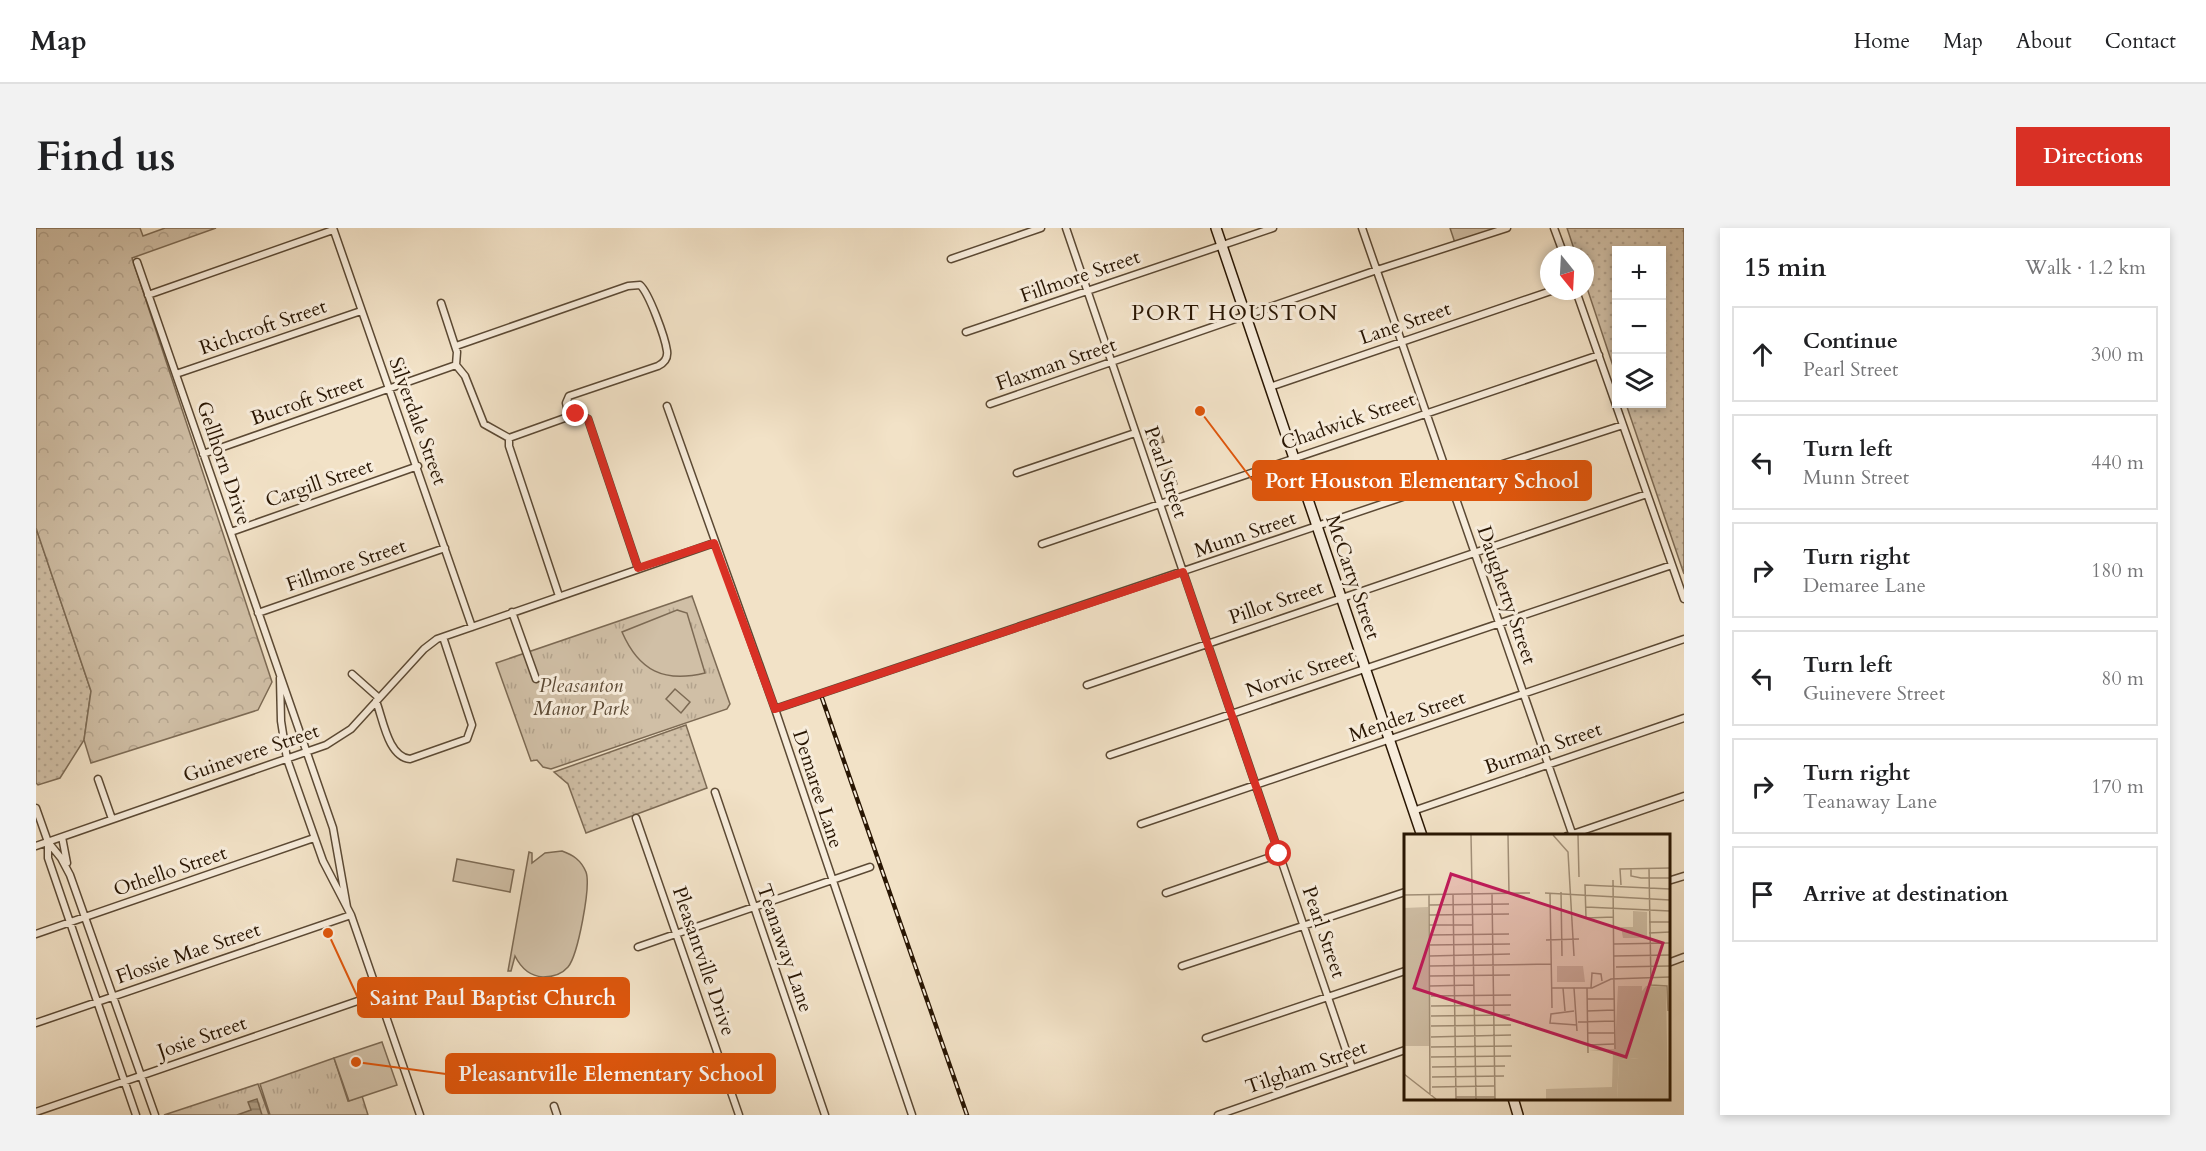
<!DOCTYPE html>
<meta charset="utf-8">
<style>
body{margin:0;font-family:Cardo,serif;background:#f2f2f2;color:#202124}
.controls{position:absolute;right:18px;top:18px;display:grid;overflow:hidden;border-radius:0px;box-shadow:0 3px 9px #0003}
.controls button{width:54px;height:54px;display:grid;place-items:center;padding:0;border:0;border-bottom:2px solid #e0e0e0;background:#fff;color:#202124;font:30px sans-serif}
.compass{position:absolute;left:1504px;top:18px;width:54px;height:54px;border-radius:50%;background:#fff;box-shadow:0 3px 9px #0003;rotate:162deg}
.stop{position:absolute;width:18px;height:18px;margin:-14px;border:4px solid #d93025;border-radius:50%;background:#fff}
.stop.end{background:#d93025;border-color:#fff;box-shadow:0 2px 6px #0008}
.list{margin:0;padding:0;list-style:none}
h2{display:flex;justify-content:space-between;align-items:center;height:78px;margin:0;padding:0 24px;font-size:26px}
h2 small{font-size:20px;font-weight:400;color:#757577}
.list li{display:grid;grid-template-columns:39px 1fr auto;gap:18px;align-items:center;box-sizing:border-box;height:96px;margin:0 12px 12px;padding:0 12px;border:2px solid #e0e0e0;border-radius:0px}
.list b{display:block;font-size:22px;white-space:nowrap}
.list p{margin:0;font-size:20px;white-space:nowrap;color:#757577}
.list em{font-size:20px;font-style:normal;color:#757577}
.icon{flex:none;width:33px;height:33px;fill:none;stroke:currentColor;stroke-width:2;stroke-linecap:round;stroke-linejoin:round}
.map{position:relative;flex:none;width:1648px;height:887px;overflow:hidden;border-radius:0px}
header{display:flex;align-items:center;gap:36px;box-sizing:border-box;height:84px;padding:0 30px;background:#fff;border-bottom:2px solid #e0e0e0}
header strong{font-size:28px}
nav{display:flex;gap:33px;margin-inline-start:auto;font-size:21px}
.intro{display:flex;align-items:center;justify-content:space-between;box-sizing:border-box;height:144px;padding:0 36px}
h1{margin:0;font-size:42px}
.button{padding:15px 27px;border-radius:0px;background:#d93025;color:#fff;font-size:21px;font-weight:700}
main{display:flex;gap:36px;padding:0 36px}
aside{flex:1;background:#fff;border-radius:0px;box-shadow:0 3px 9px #0003}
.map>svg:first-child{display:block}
.grass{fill:url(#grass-dots);stroke:#7c6a54;stroke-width:1.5}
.forest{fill:url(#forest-crowns);stroke:#7c6a54;stroke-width:1.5}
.park{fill:url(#park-tufts);stroke:#7c6a54;stroke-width:1.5}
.pitch{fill:#d0bfa6;stroke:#7c6a54;stroke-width:1.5}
.water{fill:url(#water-rules);stroke:#796750;stroke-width:1.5}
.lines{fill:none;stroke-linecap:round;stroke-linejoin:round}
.street-casing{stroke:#5b4934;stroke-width:9}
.secondary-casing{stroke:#291603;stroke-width:12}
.street{stroke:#f7ecdb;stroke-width:6}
.secondary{stroke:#f7ecdb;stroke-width:9}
.rail-casing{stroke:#291603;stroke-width:4.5}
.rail{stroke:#f7ecdb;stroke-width:2;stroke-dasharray:7;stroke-linecap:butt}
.route{stroke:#d93025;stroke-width:8}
.labels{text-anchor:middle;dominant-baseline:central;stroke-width:6;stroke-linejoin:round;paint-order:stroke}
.street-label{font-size:20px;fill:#291603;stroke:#f7ecdb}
.park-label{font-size:20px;font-style:italic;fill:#5b4934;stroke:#f7ecdb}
.quarter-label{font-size:22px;letter-spacing:1.5px;fill:#291603;stroke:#f7ecdb}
.inset-road{fill:none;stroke:#a29079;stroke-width:1.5}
.view{fill:#c2185b;fill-opacity:0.15;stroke:#c2185b;stroke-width:3}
.inset-edge{fill:none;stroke:#291603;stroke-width:3}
.leader{fill:none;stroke:#de560c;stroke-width:2}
.callout-dot{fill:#de560c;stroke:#f7ecdb;stroke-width:2}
.callout{fill:#de560c;stroke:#de560c;stroke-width:2}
.callout-label{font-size:21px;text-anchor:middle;font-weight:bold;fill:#fff}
</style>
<header>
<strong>Map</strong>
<nav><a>Home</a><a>Map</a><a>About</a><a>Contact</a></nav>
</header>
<div class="intro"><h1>Find us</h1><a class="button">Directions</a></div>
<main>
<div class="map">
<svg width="1648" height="887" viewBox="0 0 1648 887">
<defs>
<pattern id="grass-dots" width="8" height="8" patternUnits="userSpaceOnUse" patternTransform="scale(1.5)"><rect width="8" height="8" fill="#d0bfa6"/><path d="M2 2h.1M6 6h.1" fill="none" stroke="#b3a38d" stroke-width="1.8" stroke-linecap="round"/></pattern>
<pattern id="forest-crowns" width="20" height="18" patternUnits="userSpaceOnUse" patternTransform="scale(1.5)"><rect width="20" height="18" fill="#d0bfa6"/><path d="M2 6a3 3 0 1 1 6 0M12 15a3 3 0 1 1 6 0" fill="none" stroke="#b3a38d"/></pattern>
<pattern id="park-tufts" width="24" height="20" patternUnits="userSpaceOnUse" patternTransform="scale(1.5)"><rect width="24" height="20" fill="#d0bfa6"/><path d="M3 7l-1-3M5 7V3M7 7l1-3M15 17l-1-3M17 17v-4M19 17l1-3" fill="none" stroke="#b3a38d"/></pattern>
<pattern id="water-rules" width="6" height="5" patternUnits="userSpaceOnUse" patternTransform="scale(1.5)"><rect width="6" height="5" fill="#ae9d84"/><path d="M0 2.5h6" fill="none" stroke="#8e7f6a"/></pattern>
</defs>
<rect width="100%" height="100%" fill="#f2e2c7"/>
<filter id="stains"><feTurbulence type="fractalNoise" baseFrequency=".00333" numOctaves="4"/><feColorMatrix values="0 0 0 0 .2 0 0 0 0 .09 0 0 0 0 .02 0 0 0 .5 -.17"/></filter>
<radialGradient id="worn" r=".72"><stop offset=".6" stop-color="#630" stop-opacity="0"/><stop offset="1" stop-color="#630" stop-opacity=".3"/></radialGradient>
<path class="grass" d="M1531,0H1648V346L1590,176H1626V22H1580V147L1549,54V27H1540Z
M0,300L55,463L48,512L24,550L2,557L0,555Z
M650,497L671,560L550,605L532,556L518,544Z"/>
<path class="forest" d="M0,0H104L107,8L129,0H180L96,30L236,454L222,482L55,535L48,512L55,463L0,300Z"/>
<path class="park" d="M1414,0H1463L1419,15Z
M1125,205L1128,214L1115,218L1111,209Z
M1136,240L1141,256L1132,259L1127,243Z
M656,368L694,476L691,481L515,541L507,539L501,532L495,533L460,435Z
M298,830L312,873L326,868L332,887H234L224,856Z
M222,856L233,887H128Z"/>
<path class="pitch" d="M641,382L651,385L669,445C628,455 603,443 586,404Z
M639,461L654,474L645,485L630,471Z
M526,623C537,627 545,632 550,644C555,658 542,727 532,739C526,746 516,749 507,749C493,748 485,740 479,728L475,743H472L493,624L496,625V635L509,625Z
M421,631L478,642L474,664L417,653Z
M346,814L361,857L313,873L298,830Z"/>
<path class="water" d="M221,871L226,887H201L215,882L212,874Z"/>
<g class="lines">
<g class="street-casing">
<path id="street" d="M297,0L436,399
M1030,0L1316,840
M1326,0L1537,608
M1518,0L1528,27
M915,31L1005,0
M101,34L297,600L311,679
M1540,63L1648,371
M112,67L297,2
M405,75L421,124L420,137
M930,104L1237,0
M420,118L592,58L604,57C613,65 629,109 631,123C632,130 628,135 622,138L533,168L530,175L533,188
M420,137L429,148L448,196L473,210
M140,146L325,83
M1234,159L1515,63
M954,176L1341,42L1471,0
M631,178L739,481L876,887
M473,210L540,186L552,191L602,340
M473,210V218L523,368
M167,226L420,137
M981,245L1099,205
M195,304L382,238
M1006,316L1563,127
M476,384L500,451
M222,385L409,320
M316,446L343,470
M244,450L245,493L251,531L287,633L315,687L384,887
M1051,457L1611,266
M340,473C347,491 352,529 374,531L431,511L436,497L407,409
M739,481L1414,253L1587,197
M1074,527L1636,337
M62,551L76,591
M679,564L789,887
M0,580L12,614L25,630L34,647L119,887
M1377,583L1648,490
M600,590L703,887
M1105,596L1648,411
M1531,608L1648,568
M26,609L31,635
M12,614V630L100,887
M0,618L290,517L315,501L388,421L401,411L678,315
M1632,653L1648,648
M1130,665L1243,626
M0,706L278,610
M602,719L834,639
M1632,735L1648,729
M1146,738L1369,664
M0,795L315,687
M1170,810L1369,743
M518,878L521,887
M0,884L342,766
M1182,887L1369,822"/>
</g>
<g class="secondary-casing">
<path id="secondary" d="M1180,0L1386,608
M1477,870L1482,887"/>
</g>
<use href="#street" class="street"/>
<use href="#secondary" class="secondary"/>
<g class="rail-casing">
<path id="rail" d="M786,470L931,887"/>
</g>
<use href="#rail" class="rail"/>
</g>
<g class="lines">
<path class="route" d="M540,186L552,191L602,340L678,315L739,481L1147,344L1243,626"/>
</g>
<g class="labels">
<g class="street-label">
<text transform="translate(1044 48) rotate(-19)">Fillmore Street</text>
<text transform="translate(1369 95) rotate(-19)">Lane Street</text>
<text transform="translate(227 99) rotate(-19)">Richcroft Street</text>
<text transform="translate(1020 136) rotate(-19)">Flaxman Street</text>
<text transform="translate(271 172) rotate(-19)">Bucroft Street</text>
<text transform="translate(382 193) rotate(70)">Silverdale Street</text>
<text transform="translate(1312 193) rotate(-19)">Chadwick Street</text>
<text transform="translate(188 235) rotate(71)">Gellhorn Drive</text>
<text transform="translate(1130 244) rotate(71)">Pearl Street</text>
<text transform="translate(283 255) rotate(-19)">Cargill Street</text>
<text transform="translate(1209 306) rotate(-19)">Munn Street</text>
<text transform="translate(310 337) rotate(-19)">Fillmore Street</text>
<text transform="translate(1317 349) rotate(71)">McCarty Street</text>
<text transform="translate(1471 367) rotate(71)">Daugherty Street</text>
<text transform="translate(1240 374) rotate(-19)">Pillot Street</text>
<text transform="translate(1264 445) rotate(-19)">Norvic Street</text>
<text transform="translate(1371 488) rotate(-19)">Mendez Street</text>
<text transform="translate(1507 520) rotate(-19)">Burman Street</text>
<text transform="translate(215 525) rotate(-19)">Guinevere Street</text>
<text transform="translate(782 561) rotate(72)">Demaree Lane</text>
<text transform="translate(134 643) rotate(-19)">Othello Street</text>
<text transform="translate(1288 704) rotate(71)">Pearl Street</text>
<text transform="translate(749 720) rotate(71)">Teanaway Lane</text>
<text transform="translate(152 725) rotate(-19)">Flossie Mae Street</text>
<text transform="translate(668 733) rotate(71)">Pleasantville Drive</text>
<text transform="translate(166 809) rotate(-19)">Josie Street</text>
<text transform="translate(1270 839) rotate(-19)">Tilgham Street</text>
</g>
<g class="park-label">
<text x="545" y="457">Pleasanton<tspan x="545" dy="23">Manor Park</tspan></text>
</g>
<g class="quarter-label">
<text x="1199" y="85">PORT HOUSTON</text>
</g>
</g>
<g transform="translate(1368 606)">
<rect width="266" height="266" fill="#f2e2c7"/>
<path d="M24,73L26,212H0V74ZM242,152L262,153L264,265H213L215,226L235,224V161Z" fill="#d0bfa6"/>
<path d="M214,152H238V155L235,224L215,226L213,265H142V255L208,253L209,218L185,216L211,215Z" fill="#d0bfa6"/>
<path d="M229,77L243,78V104H219L217,93H229ZM179,132L181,148H153V132Z" fill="#d0bfa6"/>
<path class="inset-road" d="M67,1L72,265M104,1L105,60M149,1L164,18L170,122M174,1L175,43M227,34V42L237,44H266M245,34L247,151L263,152L264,177M209,46L210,156M217,51L216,35L266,34M157,58L158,122M141,59L266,66M146,59L148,174M25,60L26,261M49,60L52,265M88,60L91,265M0,61L126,59M25,71L105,70M182,73L266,77M25,81L105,80M210,83L182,84L181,51L266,55M245,88H266M25,91H69M245,99L266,98M25,101L105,100M142,106L175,105M210,110L266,109M25,111L106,110M26,122L106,120M210,122L266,121M26,132L147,130M212,133L266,132M26,142L106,141M26,152L70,151M210,153L211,215M148,154H188L207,145L266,143M159,154L161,177M170,154L173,197M183,154L184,219M187,154L188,139L197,140L198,147M27,162L107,161M183,165H210M27,172L107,171M170,177L147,180L146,189L173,191M183,177L210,176M27,182L106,181M174,188L210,187M27,192L107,191M184,199H210M27,203L107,201M184,211L210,210M27,213L108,212M27,223L107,222M28,233L101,232M0,240L32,265M28,243L100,242M28,253L90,252M52,263H91"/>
<path class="view" d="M47,40L259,109L222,223L10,154Z"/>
<rect width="266" height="266" class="inset-edge"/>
</g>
<path class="leader" d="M1164 183L1217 253M292 705L322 770M320 834L410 846"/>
<g class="callout-dot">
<circle cx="1164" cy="183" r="6"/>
<circle cx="292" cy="705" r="6"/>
<circle cx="320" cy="834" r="6"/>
</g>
<g class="callout">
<rect x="1217" y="233" width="338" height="39" rx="6"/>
<rect x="322" y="750" width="271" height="39" rx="6"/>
<rect x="410" y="826" width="329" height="39" rx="6"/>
</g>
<g class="callout-label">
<text x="1386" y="260">Port Houston Elementary School</text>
<text x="457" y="777">Saint Paul Baptist Church</text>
<text x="575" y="853">Pleasantville Elementary School</text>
</g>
<rect width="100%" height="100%" filter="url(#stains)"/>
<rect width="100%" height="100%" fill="url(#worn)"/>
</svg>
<div class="controls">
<button>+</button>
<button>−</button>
<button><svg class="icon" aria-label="layers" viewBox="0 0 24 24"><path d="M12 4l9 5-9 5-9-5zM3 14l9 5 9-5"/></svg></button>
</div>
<svg class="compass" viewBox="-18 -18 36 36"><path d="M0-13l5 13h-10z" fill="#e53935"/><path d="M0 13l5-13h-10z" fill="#757577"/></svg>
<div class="stop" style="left:1243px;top:626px"></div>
<div class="stop end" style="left:540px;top:186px"></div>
</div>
<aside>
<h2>15 min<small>Walk · 1.2 km</small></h2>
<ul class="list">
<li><svg class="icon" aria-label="ahead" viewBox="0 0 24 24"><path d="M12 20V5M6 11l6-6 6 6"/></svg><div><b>Continue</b><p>Pearl Street</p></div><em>300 m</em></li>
<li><svg class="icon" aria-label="left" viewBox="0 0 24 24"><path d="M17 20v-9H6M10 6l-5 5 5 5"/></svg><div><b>Turn left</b><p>Munn Street</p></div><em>440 m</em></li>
<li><svg class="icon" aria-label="right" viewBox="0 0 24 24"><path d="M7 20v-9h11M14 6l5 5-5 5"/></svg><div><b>Turn right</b><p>Demaree Lane</p></div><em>180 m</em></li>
<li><svg class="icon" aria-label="left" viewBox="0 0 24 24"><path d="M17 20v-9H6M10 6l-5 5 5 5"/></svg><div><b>Turn left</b><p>Guinevere Street</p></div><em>80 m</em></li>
<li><svg class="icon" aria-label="right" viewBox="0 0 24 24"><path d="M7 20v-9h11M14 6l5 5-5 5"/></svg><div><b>Turn right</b><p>Teanaway Lane</p></div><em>170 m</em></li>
<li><svg class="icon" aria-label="arrive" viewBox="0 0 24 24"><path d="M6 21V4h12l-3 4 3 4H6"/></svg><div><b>Arrive at destination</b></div></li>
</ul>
</aside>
</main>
